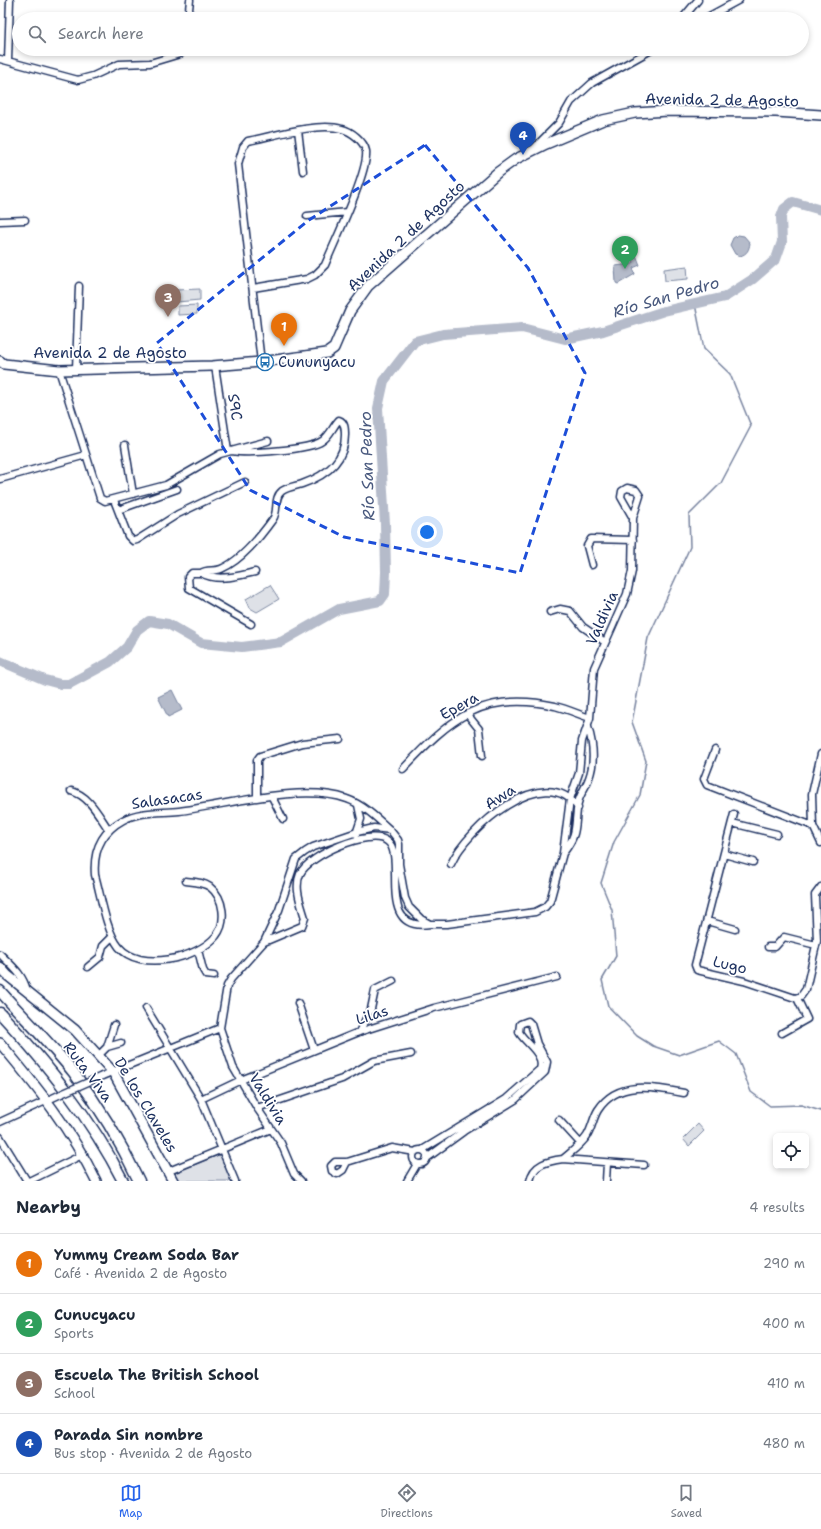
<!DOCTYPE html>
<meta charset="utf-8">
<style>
body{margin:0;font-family:"Shantell Sans",sans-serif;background:#f6f6f7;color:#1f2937}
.controls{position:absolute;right:12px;bottom:12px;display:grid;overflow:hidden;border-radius:6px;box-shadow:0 2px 6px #0003}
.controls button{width:36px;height:36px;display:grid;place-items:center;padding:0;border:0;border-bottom:1px solid #e0e1e3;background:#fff;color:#1f2937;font:20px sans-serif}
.you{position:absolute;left:427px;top:532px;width:14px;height:14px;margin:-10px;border:3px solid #fff;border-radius:50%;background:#1a73e8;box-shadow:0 0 0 6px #1a73e833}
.badge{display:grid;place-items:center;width:26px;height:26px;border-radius:50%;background:#2563eb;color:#fff;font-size:13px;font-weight:700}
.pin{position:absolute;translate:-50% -33px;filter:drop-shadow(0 1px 2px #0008)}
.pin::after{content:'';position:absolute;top:21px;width:14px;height:12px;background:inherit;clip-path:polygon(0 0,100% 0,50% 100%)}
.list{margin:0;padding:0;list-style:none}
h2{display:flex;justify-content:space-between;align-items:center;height:52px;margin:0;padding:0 16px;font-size:17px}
h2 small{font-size:13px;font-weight:400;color:#747a83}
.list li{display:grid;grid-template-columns:26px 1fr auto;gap:12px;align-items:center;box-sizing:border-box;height:60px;padding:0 16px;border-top:1px solid #e0e1e3}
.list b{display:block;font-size:15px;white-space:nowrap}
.list p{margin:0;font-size:13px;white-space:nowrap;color:#747a83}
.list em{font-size:13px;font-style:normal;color:#747a83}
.icon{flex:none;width:22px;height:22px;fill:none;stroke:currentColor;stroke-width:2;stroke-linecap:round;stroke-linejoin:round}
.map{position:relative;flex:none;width:821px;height:1181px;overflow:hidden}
.search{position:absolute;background:#fff;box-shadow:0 2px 6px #0003;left:12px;right:12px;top:12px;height:44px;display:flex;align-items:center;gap:10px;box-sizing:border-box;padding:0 14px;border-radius:22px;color:#747a83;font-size:15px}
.sheet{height:292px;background:#fff}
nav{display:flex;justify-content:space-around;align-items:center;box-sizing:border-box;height:56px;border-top:1px solid #e0e1e3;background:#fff;font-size:11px;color:#747a83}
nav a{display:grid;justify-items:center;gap:2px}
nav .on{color:#2563eb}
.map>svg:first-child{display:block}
.green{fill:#dee1e7;stroke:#7c88a2}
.water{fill:#b5bbca;stroke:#77839f}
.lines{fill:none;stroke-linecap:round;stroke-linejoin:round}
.stream{stroke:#77839f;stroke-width:1.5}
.river{stroke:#b5bbca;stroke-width:10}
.minor-casing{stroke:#1b2f5e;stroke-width:9}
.secondary-casing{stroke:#1b2f5e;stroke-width:12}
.trunk-casing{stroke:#1b2f5e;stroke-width:13}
.minor{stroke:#fff;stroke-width:6}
.secondary{stroke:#fff;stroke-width:9}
.trunk{stroke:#fff;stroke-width:10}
.minor-bridge-casing{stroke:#1b2f5e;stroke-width:9;stroke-linecap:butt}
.minor-bridge{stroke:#fff;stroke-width:6}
.marked{fill:none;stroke:#1d4ed8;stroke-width:3;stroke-dasharray:8 5;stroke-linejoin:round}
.labels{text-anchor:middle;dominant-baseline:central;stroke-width:3.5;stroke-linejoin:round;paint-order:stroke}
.street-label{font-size:15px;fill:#1b2f5e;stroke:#fff}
.poi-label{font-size:15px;fill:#1b2f5e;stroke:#fff;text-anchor:start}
.water-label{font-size:16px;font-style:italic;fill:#49597e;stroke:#fff}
</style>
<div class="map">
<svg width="821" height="1181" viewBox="0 0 821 1181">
<rect width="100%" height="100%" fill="#fff"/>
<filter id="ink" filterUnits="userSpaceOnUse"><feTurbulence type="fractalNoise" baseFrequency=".025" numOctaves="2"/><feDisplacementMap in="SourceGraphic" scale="8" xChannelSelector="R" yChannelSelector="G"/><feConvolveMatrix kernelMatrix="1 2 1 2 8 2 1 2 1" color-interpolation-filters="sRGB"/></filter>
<g filter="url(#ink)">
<path class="green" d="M687,266L688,279L665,281L664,269Z
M200,289V300L177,302L176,290Z
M197,305V314L178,315V306Z
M270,585L279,599L257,612L250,608L246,599Z
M698,1124L704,1131L689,1146L683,1139Z
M221,1154L232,1181H177L174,1173Z"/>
<path class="water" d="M738,235L744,236L750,243C749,250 747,254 740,256L735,254L730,245L733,238Z
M636,255L640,265L633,268L635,274L618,284L616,283L615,266L632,264L634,263L631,257Z
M172,690L182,710L168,717L158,697Z"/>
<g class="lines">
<path class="stream" d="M695,304L704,349L730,374L751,426L721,483L689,515L690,547L648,638L632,722L646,761L640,795L614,842L601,883L612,910L616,956L602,980L608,1006L637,1036L653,1046L679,1055L719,1041L736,1054L751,1092L770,1106L801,1105L821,1111"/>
<path class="river" d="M0,661L45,680L60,684H69L110,662L127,647L137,630L149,621L168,624L201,643L242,647L281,642L339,609L380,601L385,594L386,572L385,524L378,408L384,381L415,341L443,334L522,328L565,339L603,331L664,311L725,297L753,279L776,259L782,242L781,217L784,209L793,202L821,210"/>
<g class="minor-casing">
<path id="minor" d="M188,19L190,0
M682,19L698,0
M704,19L739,0
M0,59L78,80L93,76L119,64L150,63L180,54L186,49
M8,61L10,0
M298,130L303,171
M535,147L559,123L571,102L592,83L653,49
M307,216L347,212
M0,221L25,220
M253,288L307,279L315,275L325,265C334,243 369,171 366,151C364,141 351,131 342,129C317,122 273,136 248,141L243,147L238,164L261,362
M215,366L228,451
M76,369L79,286
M59,370L100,498L105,501L166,485L220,454L268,441
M125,445L133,494
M232,451C248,454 309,450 322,441C330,436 333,426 339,420C345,422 345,429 345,435C345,462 325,476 302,484C296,486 288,487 282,491C273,498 279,511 273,519C260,537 242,560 221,569C214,572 207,569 201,573C218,582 237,576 255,572
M0,479L86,455
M114,500L128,536L133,541L137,540L178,514L245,482
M118,510L177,489
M592,565L587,546L591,539L633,540
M201,573H192L188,577L189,588L251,624
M550,612L560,609L570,611L583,627L605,642
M467,714L479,729L482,756
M715,750L704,779L707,785L813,826
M821,754L812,794L813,826L821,843
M403,769C450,719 482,690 555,706C567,709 578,714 590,718
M71,791C89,795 99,816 109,830
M272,797L283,819
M257,798V760L260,756L302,743L340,739
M734,814L695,965L697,970L744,981L795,998L801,996L806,989L817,941L815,895L821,887
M732,823L777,834
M356,834L361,819L358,805
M564,852C579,832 574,826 578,803C580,794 586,787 589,778C595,762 593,743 588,727
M724,854L753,862
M451,864C466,830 545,759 578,808
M186,881C195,882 203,882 210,887C224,898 227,922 216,936C197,959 140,972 119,947C106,931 101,896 95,875C93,851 101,832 123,820C140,811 161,813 179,811C226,805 303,783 347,799C362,804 377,818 389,829
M707,921L735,929
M264,942L302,926L305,918C301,904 294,888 300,874C309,855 369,828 387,841C408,855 374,933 430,924
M768,947H775L784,937L816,945
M198,950L203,970L206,975L214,976
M0,954C12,966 23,974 27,991
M88,967L100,957L103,946L112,937
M298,1003L314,1050
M146,1008L201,1099L235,1181
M359,1032L371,1009L375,990L393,981
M782,1033L807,1019L797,998
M107,1047L121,1043
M98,1056L107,1047L114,1025
M102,1076L220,1028
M201,1099L241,1080L359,1032L434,1008L557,977
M257,1108L342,1079L374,1061L411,1054
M559,1120L580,1143
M0,1122L61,1094
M0,1137L27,1181
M413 1157a7 7 0 1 1 14 0a7 7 0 1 1-14 0Z
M422,1150L506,1099L540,1069C545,1054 525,1043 519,1032L520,1024L528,1021L531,1024L537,1044L547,1062L545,1072L515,1100L464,1131L427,1158
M563,1159C571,1152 581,1145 587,1136C592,1128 593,1118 598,1110C617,1080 653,1087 684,1093
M347,1162L343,1170L337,1174L332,1171L331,1166L335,1162H347L392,1148L415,1152
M169,1171L271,1129
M29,1181L84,1154
M301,1181L294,1174L281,1143L257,1108L233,1067L220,1028L227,986L231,979L264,942L279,910L296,859L305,852L313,847L357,832L374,828L390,830L398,840L399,844V864L405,898L409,907L421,919L430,924H447L535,912L545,907L550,901L563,853L570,799L579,773L582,741L590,718L594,668L627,594L632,571L633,518L640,496L636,490L627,488L622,491L621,497L633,518
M407,1181L417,1164
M530,1181C533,1164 548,1161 563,1159L644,1165
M606,1181L607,1163"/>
</g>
<g class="secondary-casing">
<path id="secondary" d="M0,361L4,364L59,370L212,366L261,362L327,353L334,348L337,341L350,311L368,286L498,172L516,159L546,144L603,120L635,113L668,111L776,112L821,115
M0,967L7,975L75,1030L113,1072L173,1181
M0,1043C37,1087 71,1129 96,1181"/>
</g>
<g class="trunk-casing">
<path id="trunk" d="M0,991C24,1018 51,1044 74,1073C99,1106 121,1143 139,1181
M0,1013C48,1065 91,1118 123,1181"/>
</g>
<use href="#minor" class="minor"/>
<use href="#secondary" class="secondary"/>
<use href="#trunk" class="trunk"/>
<g class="minor-bridge-casing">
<path id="minor-bridge" d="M61,1094L102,1076"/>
</g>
<use href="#minor-bridge" class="minor-bridge"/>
</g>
</g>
<path class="marked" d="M425,145L528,268L585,373L520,573L344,537L250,490L157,343L309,220Z"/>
<defs>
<g id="bus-ring" transform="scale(0.9)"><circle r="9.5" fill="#fff" stroke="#1f6fb2" stroke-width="1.5"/><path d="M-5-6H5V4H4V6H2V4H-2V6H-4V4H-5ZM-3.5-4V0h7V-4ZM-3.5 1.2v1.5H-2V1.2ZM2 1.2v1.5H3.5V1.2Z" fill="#1f6fb2"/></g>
</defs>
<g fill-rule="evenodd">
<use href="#bus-ring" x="265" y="362"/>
</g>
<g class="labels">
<g class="street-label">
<text transform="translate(722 100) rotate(1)">Avenida 2 de Agosto</text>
<text transform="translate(406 236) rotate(-43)">Avenida 2 de Agosto</text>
<text x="110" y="353">Avenida 2 de Agosto</text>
<text transform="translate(235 407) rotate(81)">S9C</text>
<text transform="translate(602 618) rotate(-66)">Valdivia</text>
<text transform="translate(459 706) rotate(-29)">Epera</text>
<text transform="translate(500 797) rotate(-33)">Awa</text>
<text transform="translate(167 799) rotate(-8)">Salasacas</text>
<text transform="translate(730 965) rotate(13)">Lugo</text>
<text transform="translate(372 1015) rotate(-18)">Lilas</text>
<text transform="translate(88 1072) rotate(53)">Ruta Viva</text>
<text transform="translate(268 1099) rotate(58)">Valdivia</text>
<text transform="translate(146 1105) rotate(59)">De los Claveles</text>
</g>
<g class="poi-label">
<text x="278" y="362">Cununyacu</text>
</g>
<g class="water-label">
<text transform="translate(666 297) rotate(-16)">Río San Pedro</text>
<text transform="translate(367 466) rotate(-92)">Río San Pedro</text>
</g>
</g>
</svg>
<div class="controls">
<button><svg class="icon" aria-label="locate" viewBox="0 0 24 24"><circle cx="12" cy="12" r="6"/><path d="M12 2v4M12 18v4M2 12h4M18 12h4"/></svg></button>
</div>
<div class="you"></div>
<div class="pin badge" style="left:284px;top:346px;background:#e8710a">1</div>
<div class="pin badge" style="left:625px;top:269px;background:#2e9e5b">2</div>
<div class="pin badge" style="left:168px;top:317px;background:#8d6e63">3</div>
<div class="pin badge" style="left:523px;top:155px;background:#1a4fb4">4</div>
<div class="search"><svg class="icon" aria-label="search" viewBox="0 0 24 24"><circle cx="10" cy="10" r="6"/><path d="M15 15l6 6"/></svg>Search here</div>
</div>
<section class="sheet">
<h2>Nearby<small>4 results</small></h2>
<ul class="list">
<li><span class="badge" style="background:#e8710a">1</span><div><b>Yummy Cream Soda Bar</b><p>Café · Avenida 2 de Agosto</p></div><em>290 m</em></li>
<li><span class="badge" style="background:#2e9e5b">2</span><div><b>Cunucyacu</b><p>Sports</p></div><em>400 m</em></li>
<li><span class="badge" style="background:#8d6e63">3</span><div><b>Escuela The British School</b><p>School</p></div><em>410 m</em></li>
<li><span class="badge" style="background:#1a4fb4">4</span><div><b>Parada Sin nombre</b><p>Bus stop · Avenida 2 de Agosto</p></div><em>480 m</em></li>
</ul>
</section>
<nav>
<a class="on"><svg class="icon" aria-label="map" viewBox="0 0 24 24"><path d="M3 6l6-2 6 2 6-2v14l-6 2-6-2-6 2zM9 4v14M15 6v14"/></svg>Map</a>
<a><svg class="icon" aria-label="directions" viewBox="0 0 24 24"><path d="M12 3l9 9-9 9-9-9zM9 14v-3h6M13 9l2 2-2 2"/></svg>Directions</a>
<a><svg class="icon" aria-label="saved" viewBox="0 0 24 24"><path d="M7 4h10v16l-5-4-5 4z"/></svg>Saved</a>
</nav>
